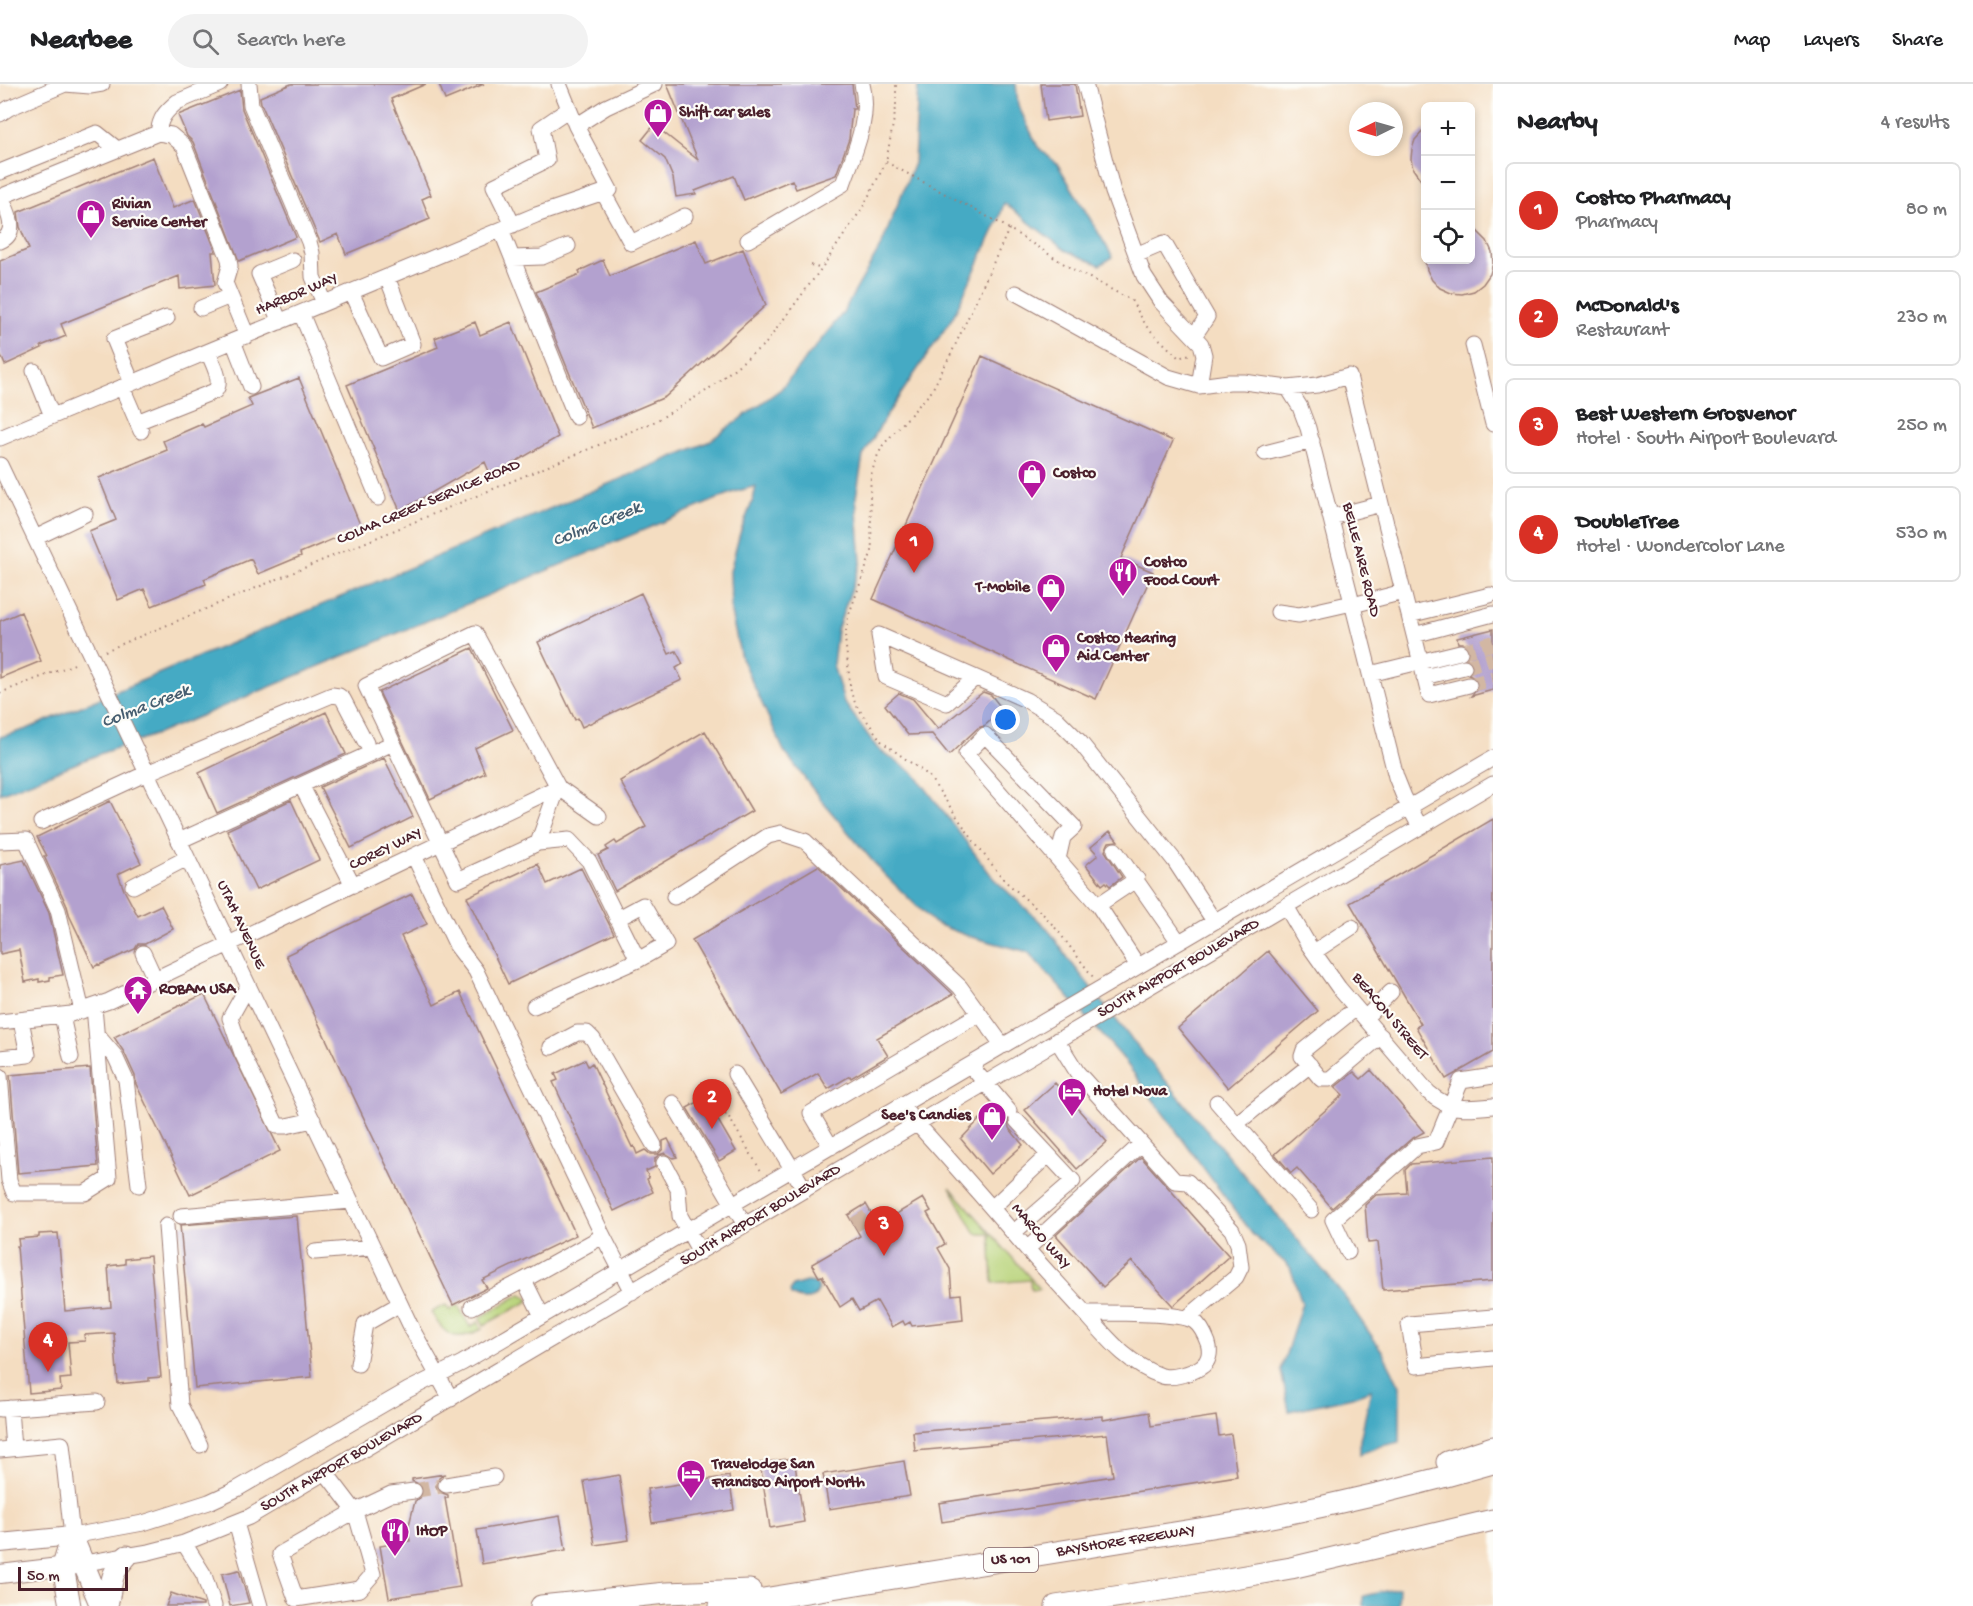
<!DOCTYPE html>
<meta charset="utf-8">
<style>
body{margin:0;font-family:"Gochi Hand",sans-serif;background:#f2f2f2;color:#202124}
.controls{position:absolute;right:18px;top:18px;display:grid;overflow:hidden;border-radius:9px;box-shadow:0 3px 9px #0003}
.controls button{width:54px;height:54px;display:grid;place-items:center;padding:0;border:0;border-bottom:2px solid #e0e0e0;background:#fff;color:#202124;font:30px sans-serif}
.compass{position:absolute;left:1349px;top:18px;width:54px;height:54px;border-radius:50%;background:#fff;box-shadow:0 3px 9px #0003;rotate:265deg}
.scale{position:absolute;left:18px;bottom:15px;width:110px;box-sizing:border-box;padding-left:6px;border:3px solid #4a1f2b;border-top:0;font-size:16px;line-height:21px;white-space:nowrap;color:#4a1f2b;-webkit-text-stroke:4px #fdfcf7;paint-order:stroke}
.you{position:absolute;left:1006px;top:636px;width:21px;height:21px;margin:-15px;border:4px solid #fff;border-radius:50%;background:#1a73e8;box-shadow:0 0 0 9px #1a73e833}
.badge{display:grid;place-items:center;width:39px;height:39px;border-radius:50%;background:#d93025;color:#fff;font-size:20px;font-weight:700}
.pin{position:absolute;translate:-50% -50px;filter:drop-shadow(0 2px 3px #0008)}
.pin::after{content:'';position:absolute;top:32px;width:21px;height:18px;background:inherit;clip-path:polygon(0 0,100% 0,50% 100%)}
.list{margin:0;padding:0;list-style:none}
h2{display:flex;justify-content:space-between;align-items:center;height:78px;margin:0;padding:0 24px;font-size:26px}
h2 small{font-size:20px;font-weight:400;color:#757577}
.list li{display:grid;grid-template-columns:39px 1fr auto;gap:18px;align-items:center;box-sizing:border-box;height:96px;margin:0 12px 12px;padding:0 12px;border:2px solid #e0e0e0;border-radius:9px}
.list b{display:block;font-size:22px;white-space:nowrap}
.list p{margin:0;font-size:20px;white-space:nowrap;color:#757577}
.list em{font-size:20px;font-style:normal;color:#757577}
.icon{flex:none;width:33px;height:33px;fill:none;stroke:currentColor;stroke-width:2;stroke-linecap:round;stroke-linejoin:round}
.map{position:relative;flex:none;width:1493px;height:1522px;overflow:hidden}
header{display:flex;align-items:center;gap:36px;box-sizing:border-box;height:84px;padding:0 30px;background:#fff;border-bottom:2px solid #e0e0e0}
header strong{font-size:28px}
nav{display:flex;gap:33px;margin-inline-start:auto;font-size:21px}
.search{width:420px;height:54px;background:#f2f2f2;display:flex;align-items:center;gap:15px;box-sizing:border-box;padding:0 21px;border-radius:33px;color:#757577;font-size:22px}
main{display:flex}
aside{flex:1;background:#fff}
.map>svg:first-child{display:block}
.green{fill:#b8d379;stroke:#817952;stroke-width:1.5}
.water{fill:#44aac4;stroke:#476478;stroke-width:1.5}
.building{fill:#b3a1cf}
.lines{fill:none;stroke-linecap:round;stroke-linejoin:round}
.minor-tunnel{stroke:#d2b7a3;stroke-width:15;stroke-dasharray:15 8;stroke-linecap:butt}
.minor-casing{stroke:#9f7e76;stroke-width:17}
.major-casing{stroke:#9f7e76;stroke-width:20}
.highway-casing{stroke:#9f7e76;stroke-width:23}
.path{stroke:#9f7e76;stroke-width:2;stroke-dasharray:1.5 4.5;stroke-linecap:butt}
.minor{stroke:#fff;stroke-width:15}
.major{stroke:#fff;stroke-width:18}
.highway{stroke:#fff;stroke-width:21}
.labels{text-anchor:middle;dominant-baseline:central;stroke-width:4.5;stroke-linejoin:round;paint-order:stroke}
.shield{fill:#fdfcf7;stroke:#806168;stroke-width:1.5}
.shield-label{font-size:15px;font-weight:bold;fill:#4a1f2b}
.poi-label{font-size:16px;font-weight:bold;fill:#4a1f2b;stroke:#fdfcf7;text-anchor:start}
.street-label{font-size:16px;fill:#4a1f2b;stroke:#fdfcf7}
.water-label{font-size:18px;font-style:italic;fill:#475e70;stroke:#fdfcf7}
</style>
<header>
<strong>Nearbee</strong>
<div class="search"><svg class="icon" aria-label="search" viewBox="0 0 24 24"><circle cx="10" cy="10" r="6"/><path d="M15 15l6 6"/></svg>Search here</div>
<nav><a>Map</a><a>Layers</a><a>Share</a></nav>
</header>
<main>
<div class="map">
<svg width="1493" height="1522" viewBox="0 0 1493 1522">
<rect width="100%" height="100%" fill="#fdfcf7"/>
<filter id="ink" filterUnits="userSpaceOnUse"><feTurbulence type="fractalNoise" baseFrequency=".0167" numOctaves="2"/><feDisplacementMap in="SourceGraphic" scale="12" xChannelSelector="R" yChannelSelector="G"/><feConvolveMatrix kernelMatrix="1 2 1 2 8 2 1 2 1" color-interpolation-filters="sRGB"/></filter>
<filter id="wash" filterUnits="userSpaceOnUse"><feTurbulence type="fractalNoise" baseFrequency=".008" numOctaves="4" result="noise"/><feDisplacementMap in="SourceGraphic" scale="24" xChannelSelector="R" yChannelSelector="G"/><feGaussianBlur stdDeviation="1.35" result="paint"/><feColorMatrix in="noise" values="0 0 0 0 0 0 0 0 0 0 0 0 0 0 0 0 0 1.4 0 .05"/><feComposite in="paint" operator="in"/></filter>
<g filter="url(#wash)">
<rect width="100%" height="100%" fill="#f4ddc1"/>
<path class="green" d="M950,1103L1040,1205L1031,1206L1030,1196L993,1199L990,1150H978L975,1148Z
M521,1210L526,1212L529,1217L484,1241L479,1234Z
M446,1221L450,1226L458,1221L470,1243L478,1238L482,1245C456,1259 445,1253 431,1228Z"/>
<path class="water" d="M918,0H1016L1018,21L1038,63L1058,81L1113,173L1100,181L1065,166L1004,119L999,135L953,233L886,332L863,372L856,413L861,478L837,546L833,581L844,618L878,665L915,690L994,795L1048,845L1070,877L1132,956L1342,1209L1382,1267L1400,1302V1358L1381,1362L1360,1370V1356L1371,1306L1352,1313L1289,1327L1281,1286L1302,1219L1290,1183L1252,1150L1121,972L1028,868L968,852L934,839L881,787L821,716L784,667L741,574L731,529L730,487L740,449L753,416L756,402L734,408L160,649L102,669L0,710V653L27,645L708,358L781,305L842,230L882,160L914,79Z
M806,1198L815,1199L818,1202C819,1218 801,1217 791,1211L790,1207L793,1202Z
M1399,1504L1398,1522H1363V1512Z"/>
<g id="blocks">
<path class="building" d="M291,0H426L391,15L431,111L422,115L430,135L346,170L338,150L320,158L261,19L260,13Z
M439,0H484L445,16Z
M667,0H852L855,25H852L849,55L836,91L796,105L792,96L744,116L734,92L695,107L696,110L676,113L673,94L665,75L642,56L654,41L698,76Z
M1041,0H1075L1080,32L1046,37Z
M240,6L242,25L296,153L239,177L193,58L187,52L178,31Z
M1425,45V102L1413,85L1411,75L1412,65L1415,56Z
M153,73L173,124L195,115L216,168H212L215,201L180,205L179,192L61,240L66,252L41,262L42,264L5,281L0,269V177L29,165L20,143L18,128Z
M1470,140L1487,157L1492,168L1493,179L1490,190L1483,200L1474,207L1462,210L1451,209L1440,204L1432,196L1427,186L1425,176H1470Z
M696,156L706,180L743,165L766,221L665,313L592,344L536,208L580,190L579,187L603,176L610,192Z
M475,238L480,251L511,238L558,353L491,392L485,378L400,427L347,301L438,263L435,254Z
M982,272L1173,357L1121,474L1153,488L1096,615L873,515Z
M299,294L361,443L300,469L301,472L258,490L251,475L204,495L206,500L152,522L144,505L118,516L89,447L116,436L99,394L167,366L163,357L202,340L204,343L252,322L248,314Z
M641,509L669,570L676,567L683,580L676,584L682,596L582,643L578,634L575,636L538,558Z
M21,528L41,577L0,594V537Z
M1493,545V606L1471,612L1478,604V598L1476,594L1468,591L1473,585V580L1467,574L1469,565L1463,559H1458L1457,554Z
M472,564L513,646L475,664L485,689L430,715L379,608Z
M983,608L991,611L1003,626L984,642L978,644L949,671L932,650L908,651L885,621L899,609L913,615L938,645Z
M326,628L346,670L217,729L199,689Z
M705,647L752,727L615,807L598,771L608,766L606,763L615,757L617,760L646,743L620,697Z
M384,674L413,733L351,764L320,703Z
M291,716L319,776L256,806L227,746Z
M110,717L141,779L118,790L124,806L138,832L161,821L173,845L145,860H138L135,865L100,881L99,880L94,883L70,833L67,822L44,772H47L37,753Z
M1493,735V968L1446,995L1416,943L1421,940L1350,819Z
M1110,747L1118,757L1109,758L1105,767L1122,793L1110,802L1106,798L1102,801L1086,781L1098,771L1091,763Z
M24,776L49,829L63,891L50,893V896L39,898V895L25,898L19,866L0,870V781Z
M538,780L547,800L581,784L614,850L508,900L467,813Z
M818,782L953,910L877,954L888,972L851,994L850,992L828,1005L818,989L781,1010L692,856Z
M412,810L427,840L401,852L434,921L460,908L576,1151L482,1196L487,1204L453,1221L286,871Z
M1268,867L1318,927L1228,1004L1178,944Z
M204,910L280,1067L190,1111L136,1000L135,992L124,968L114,953Z
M585,976L588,982L592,979L632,1063L634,1062L637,1070L645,1066L650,1070H658L663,1065V1057L668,1055L677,1073L673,1074L665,1069L659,1071L655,1074V1083L646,1087L649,1094L647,1095L653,1108L614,1127L553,998L558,996L555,990Z
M90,984L98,1082L18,1089L10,991Z
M1371,986L1424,1048L1411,1055L1332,1124L1297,1084L1291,1089L1275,1070L1343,1011L1335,1003L1354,988L1361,995Z
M1055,999L1107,1058L1077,1085L1025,1026Z
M705,1014L736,1067L719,1077L687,1024Z
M994,1028L1000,1035L1002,1033L1008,1036L1009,1044L1023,1061L990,1090L961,1055L980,1035L981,1037Z
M1141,1073L1229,1172L1173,1222L1132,1177L1103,1203L1056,1151Z
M1493,1073V1197L1383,1206L1378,1158L1368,1159L1365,1121L1376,1111L1407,1109L1405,1086L1411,1080Z
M923,1114L931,1127L927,1129L945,1160L938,1164L950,1185L952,1211L961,1210L963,1236L912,1242L910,1238L905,1241L903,1237L892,1243L877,1217L859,1227L852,1215L840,1223L822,1192L819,1193L812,1180L860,1152L848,1131L866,1120L878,1141Z
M297,1132L312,1293L195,1304L180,1141Z
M58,1149L65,1227L111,1223L108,1182L125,1180V1175L150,1172L161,1293L149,1294V1297L118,1300L114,1249L84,1251L85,1257L68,1258L71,1294L60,1295L61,1306L29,1309L17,1162H19L18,1155L39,1153V1150Z
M1149,1328L1151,1342L1216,1332L1219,1352L1231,1350L1237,1392L942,1438L939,1419L1113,1392L1107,1350L915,1367L913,1348L1103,1332V1336Z
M794,1374L804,1438L770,1444L760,1379Z
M904,1377L910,1412L829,1425L823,1390Z
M445,1390L439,1394L436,1402L439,1408L448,1411V1414H445L460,1503L389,1514L380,1462L410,1457L408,1445L415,1417L420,1414L424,1406L421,1401L412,1397V1395Z
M619,1391L629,1456L595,1461L584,1397Z
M729,1392L734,1426L652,1439L647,1405Z
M560,1432L566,1466L482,1480L477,1446Z
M239,1486L249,1519L230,1522L222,1490Z
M171,1509L203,1520V1522H166Z"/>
</g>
</g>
<g filter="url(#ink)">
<use href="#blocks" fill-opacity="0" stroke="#9f7e76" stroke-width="1.5"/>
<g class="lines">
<path class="minor-tunnel" d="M1460,568L1493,559
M1464,583L1493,575
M1469,601L1493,595
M854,1141L872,1130
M414,1407L446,1401"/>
<g class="minor-casing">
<path id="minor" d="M249,0L251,21L309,158L312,169L313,193L324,219
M1085,0L1113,108L1144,192L1161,218L1201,260L1204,271L1199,302
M0,30L9,24L65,0L90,2L102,0
M576,42L606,23L655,0
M158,49C160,34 165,28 177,18L220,0
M0,88L97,49L117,65
M603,108L631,159L685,132
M0,113L158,49L171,51L184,62L229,175L230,182L225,199L247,252
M513,141L494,102L547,76L541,44L569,25
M501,146L576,333
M748,156L843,100C854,69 871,34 862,0
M0,157C20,149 7,126 1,113
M1136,171L1164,159L1207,233L1194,252
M513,174L542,173L568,162
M351,208L381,274L413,260L387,193
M1016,209L1168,293L1199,302L1229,298H1244L1288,304L1300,323L1308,344L1396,693L1404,713L1420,743
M201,224L230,212
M301,229L378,414
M280,238L259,190L293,176
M233,257L251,303
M1473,261L1493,340
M34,287L52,332
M132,299L114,255L167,234
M122,303L141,347
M1288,304L1317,301L1349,292L1429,611L1469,601
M137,338L215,307C224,297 212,279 208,268
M0,354L536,131L610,106L576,42L559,0
M1265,369L1312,357
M0,381L413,1247L451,1315
M1331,433L1381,420
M35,454L85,430
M1353,521L1403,508
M1278,528L1299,531L1352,519
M1409,531L1490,511
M1414,551L1493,530
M1370,590L1460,568
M1424,593L1464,583
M975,594L947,619L886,593L879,551L1026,616L1056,634L1080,658L1174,776L1214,837
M301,701L353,801
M599,732L558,703L475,549L366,602L458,796L538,759L569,756L589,777L638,876L666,860L643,821L617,835
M41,738L147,689L332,611L339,612L343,615L366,659
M0,757L26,756L58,826L82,927
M179,757L393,659
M538,759L558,703
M1115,766L1179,858
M414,772L457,862L476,887L603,1152L632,1208
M1058,775L1063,753L1074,743L985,651L966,670L1098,821L1137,795
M133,802L187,774
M674,813L768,752L781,749L805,757L960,903L1003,962
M1098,821L1138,882
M1286,822L1308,860L1339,904L1428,1008C1449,1027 1466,1025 1493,1022
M1314,868L1352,843
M143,869L155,895
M248,902L230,934L242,969L277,1042H286L313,1036
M534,922L638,876
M1356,924L1304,966L1302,972L1321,995H1330L1381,952
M62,932L71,973
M1365,934L1391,908
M0,938L71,930L109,917L558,703
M97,951L115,972L126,996L139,1101
M1057,956L1077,988L1175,1097L1188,1098L1232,1146L1238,1160L1241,1183L1236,1193L1187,1234
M551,963L577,949H587L593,955L654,1061
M0,974L28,971L21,936
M970,981L1009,1027
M735,990L805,1106
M0,992L9,1096L14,1109H85L109,1094L94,923
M1217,1018L1311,1126
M673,1019L745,1141
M901,1022C944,1069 986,1117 1027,1165C1046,1187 1066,1208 1085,1229C1108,1255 1129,1281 1162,1292C1172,1295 1192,1289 1201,1283C1209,1278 1211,1268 1208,1259C1205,1251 1201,1242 1194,1237C1179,1228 1106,1229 1085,1229
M1236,1040L1310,981
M831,1063L811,1029L979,930
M664,1079L678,1105L680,1132L700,1168
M992,1124L1048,1071
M181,1132L351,1117
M166,1142L180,1321L200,1361
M1013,1149L1073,1097L1017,1037
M1027,1165L1141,1060
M315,1168L373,1163
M1348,1168L1333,1136L1417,1062L1436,1058L1461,997L1493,992
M524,1196L603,1152
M472,1223L524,1196L542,1232
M1493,1233L1409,1240L1416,1282L1493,1274
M358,1280L365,1240L400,1220
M10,1324L13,1365
M0,1325L97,1318
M0,1366L62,1360L72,1452L143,1439L209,1418L237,1405L408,1306L462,1279L1493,674
M326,1389L355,1427L280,1470L296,1515L360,1505L373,1490L355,1427L391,1410L414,1407
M446,1401L494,1393
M236,1439L260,1522
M184,1459L204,1491L214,1522
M85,1479L149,1468L184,1459L249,1433L1493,700"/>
</g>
<g class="major-casing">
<path id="major" d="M0,1459L72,1452
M0,1490L76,1481"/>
</g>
<g class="highway-casing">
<path id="highway" d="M1447,1378L1493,1363
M72,1452L101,1522
M70,1522L63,1482L72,1452
M107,1522C113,1498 108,1492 127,1472
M541,1522L666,1509L750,1506
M720,1522L1255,1436C1335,1421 1414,1402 1493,1379
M1056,1522L1187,1502L1291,1484L1493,1436"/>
</g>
<path class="path" d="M886,78L1003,141L1069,183L1131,216L1147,243L1179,274L1190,270
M1009,145L952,268L931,308L883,361L876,375L871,391L870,411L872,467L848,533L845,554L851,609L856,621L882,658L928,691L978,763L1005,797L1045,832L1058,847L1093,893
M811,181L821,185
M105,567L656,337L706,307L766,259L821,185L863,123L886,78L896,24V0
M0,609L77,579
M691,1020L707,1012L720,1033L727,1030L761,1087"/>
<use href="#minor" class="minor"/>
<use href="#major" class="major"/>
<use href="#highway" class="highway"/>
</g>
</g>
<defs>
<g id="shop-pin" transform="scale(1.5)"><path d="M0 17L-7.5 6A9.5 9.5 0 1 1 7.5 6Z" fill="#b5179e" stroke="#fdfcf7"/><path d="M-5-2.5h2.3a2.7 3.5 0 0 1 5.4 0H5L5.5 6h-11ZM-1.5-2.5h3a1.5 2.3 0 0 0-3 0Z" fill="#fff"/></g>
<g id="restaurant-pin" transform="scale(1.5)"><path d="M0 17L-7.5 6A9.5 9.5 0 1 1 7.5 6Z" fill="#b5179e" stroke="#fdfcf7"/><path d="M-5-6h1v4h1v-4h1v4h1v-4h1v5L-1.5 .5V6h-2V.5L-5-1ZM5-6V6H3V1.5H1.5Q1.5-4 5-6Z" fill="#fff"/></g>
<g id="temple-pin" transform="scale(1.5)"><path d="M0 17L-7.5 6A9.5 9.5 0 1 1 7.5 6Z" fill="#b5179e" stroke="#fdfcf7"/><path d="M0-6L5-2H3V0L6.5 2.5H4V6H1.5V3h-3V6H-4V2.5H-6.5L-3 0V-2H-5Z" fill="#fff"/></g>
<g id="hotel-pin" transform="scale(1.5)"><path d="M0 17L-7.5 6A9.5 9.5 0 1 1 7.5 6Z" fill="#b5179e" stroke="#fdfcf7"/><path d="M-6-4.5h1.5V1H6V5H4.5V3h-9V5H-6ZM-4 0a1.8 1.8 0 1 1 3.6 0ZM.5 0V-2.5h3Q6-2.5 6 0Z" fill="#fff"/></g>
</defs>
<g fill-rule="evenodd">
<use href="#shop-pin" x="658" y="29"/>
<use href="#shop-pin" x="91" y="130"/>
<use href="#shop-pin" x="1032" y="390"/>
<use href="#restaurant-pin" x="1123" y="488"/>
<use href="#shop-pin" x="1051" y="504"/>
<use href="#shop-pin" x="1056" y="564"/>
<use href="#temple-pin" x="138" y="906"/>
<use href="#hotel-pin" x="1072" y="1008"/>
<use href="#shop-pin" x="992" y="1032"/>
<use href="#hotel-pin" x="691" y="1390"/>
<use href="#restaurant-pin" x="395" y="1448"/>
</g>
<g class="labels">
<rect class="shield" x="984" y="1464" width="54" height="24" rx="4.5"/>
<g class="shield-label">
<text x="1011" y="1476">US 101</text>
</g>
<g class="poi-label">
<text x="679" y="29">Shift car sales</text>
<text x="112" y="121">Rivian<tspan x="112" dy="18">Service Center</tspan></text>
<text x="1053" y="390">Costco</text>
<text x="1144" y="479">Costco<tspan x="1144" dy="18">Food Court</tspan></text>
<text x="1030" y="504" text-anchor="end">T-Mobile</text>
<text x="1077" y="555">Costco Hearing<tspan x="1077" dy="18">Aid Center</tspan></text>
<text x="159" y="906">ROBAM USA</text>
<text x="1093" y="1008">Hotel Nova</text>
<text x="971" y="1032" text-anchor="end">See's Candies</text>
<text x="712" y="1381">Travelodge San<tspan x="712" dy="18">Francisco Airport North</tspan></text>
<text x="416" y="1448">IHOP</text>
</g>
<g class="street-label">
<text transform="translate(297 211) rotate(-23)">HARBOR WAY</text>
<text transform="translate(429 419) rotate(-23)">COLMA CREEK SERVICE ROAD</text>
<text transform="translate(1360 476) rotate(76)">BELLE AIRE ROAD</text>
<text transform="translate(386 766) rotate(-26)">COREY WAY</text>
<text transform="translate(240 841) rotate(65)">UTAH AVENUE</text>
<text transform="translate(1179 885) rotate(-30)">SOUTH AIRPORT BOULEVARD</text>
<text transform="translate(1389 933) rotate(50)">BEACON STREET</text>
<text transform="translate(761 1132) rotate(-31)">SOUTH AIRPORT BOULEVARD</text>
<text transform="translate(1040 1153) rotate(49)">MARCO WAY</text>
<text transform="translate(342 1379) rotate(-30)">SOUTH AIRPORT BOULEVARD</text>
<text transform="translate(1126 1458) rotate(-9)">BAYSHORE FREEWAY</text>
</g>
<g class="water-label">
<text transform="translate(597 441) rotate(-22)">Colma Creek</text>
<text transform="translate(146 623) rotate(-21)">Colma Creek</text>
</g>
</g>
</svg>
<div class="controls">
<button>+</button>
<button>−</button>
<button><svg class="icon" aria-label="locate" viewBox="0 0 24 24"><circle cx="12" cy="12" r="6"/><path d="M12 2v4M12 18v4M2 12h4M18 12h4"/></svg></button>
</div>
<svg class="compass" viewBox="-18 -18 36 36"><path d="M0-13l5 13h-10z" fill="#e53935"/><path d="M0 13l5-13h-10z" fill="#757577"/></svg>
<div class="scale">50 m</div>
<div class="you"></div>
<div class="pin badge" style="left:914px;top:489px">1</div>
<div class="pin badge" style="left:712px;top:1045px">2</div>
<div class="pin badge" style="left:884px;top:1172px">3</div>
<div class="pin badge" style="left:48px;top:1288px">4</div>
</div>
<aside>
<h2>Nearby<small>4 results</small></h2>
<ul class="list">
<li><span class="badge">1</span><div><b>Costco Pharmacy</b><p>Pharmacy</p></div><em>80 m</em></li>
<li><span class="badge">2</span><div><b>McDonald's</b><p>Restaurant</p></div><em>230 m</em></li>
<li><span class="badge">3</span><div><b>Best Western Grosvenor</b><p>Hotel · South Airport Boulevard</p></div><em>250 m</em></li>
<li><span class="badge">4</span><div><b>DoubleTree</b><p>Hotel · Wondercolor Lane</p></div><em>530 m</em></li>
</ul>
</aside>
</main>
